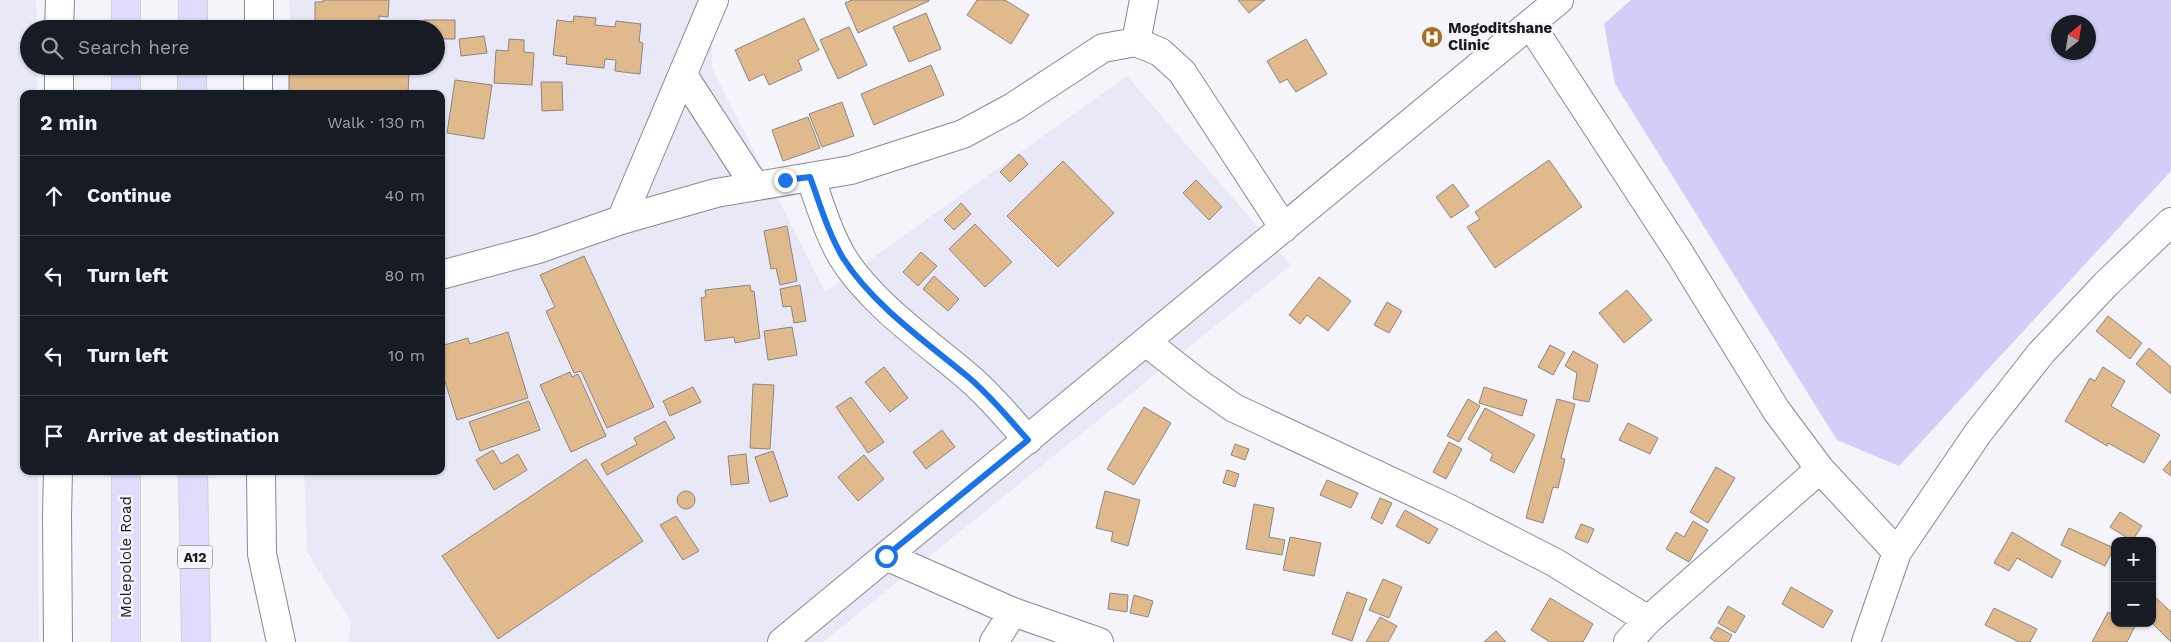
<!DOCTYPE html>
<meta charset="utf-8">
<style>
body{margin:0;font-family:"Work Sans",sans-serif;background:#242831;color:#f1f3f6}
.controls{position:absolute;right:15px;bottom:15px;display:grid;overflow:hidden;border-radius:10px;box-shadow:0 1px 4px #0004}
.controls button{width:45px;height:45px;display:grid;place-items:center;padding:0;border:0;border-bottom:1px solid #363941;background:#171b24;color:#f1f3f6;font:25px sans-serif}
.compass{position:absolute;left:2051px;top:15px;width:45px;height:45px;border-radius:50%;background:#171b24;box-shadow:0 1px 4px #0004;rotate:30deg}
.stop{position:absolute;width:15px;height:15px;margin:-11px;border:4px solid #1a73e8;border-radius:50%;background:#fff}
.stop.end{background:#1a73e8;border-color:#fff;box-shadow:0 1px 5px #0008}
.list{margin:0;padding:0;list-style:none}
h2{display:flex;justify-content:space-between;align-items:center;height:65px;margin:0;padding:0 20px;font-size:21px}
h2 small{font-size:16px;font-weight:400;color:#9ea1a6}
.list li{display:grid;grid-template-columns:32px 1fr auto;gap:15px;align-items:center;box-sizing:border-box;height:80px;padding:0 20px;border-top:1px solid #363941}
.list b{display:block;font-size:19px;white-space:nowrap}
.list em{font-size:16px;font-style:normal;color:#9ea1a6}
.icon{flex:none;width:28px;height:28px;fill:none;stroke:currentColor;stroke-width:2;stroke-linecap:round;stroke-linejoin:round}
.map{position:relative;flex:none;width:2171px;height:642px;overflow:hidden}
.search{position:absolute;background:#171b24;box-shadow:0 1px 4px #0004;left:20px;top:20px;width:425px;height:55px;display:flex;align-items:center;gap:12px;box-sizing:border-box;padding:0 18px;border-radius:28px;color:#9ea1a6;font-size:19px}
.panel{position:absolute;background:#171b24;box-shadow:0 1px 4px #0004;left:20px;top:90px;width:425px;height:385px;border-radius:10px}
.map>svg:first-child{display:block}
.built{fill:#e9e8f7}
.green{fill:#d3cef8;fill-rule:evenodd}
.building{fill:#e0ba8d;stroke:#8b8681}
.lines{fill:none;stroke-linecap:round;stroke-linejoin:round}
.minor-casing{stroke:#89898f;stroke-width:30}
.major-casing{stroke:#d1d1d1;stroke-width:30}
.minor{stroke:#fff;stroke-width:28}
.major{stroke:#e0dcfe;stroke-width:28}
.route{stroke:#1a73e8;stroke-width:6}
.labels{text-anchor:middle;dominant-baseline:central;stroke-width:5;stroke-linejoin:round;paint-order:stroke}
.shield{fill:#f5f4fb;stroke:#5b5a5e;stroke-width:1}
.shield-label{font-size:14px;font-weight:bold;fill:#19181b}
.poi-label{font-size:15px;font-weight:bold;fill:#19181b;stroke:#f5f4fb;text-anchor:start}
.street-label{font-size:15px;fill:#19181b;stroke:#f5f4fb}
</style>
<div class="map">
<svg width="2171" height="642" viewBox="0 0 2171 642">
<rect width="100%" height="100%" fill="#f5f4fb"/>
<path class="built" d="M0,0H36L37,29H29V66H37V94H24V471H38L39,642H0Z
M289,0H711L712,68L825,292L1127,76L1291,265L823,642H348L351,622L307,552L304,471H441V94H292V66H436V29H290Z"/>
<path class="green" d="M1631,0H2171V171L1899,466L1837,440L1615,84L1604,24ZM2058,22H2088V52H2058Z"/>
<path class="building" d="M323,0H389L388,17L379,16V29H315V2H323Z
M852,0H929V1L858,33L845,3Z
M977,0H1005L1029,15L1011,44L967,15Z
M1238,0H1265L1249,13Z
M926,13L941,49L909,62L893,27Z
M574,16L596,18L595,25L615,27L616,21L641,24L639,42L643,43L640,74L615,71L616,60L605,59L604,68L566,64L567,57L553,55L557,20L573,22Z
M804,18L819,50L798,60L802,70L769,85L764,74L749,81L735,50Z
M424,20H455V39H436V29H424Z
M849,27L867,65L838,79L820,40Z
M484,36L487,53L461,56L459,39Z
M509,39L524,40V52L534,53L532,85L494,83L496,50L508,51Z
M1306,39L1327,74L1296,92L1287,79L1280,83L1267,61Z
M931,65L944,95L874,125L861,94Z
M289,68L409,72L408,94H289Z
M455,80L492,85L484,139L447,133Z
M541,82H562L563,110L542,111Z
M842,102L854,136L822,147L809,114Z
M808,117L820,148L783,161L772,130Z
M1019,154L1028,164L1010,182L1000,172Z
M1549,160L1582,207L1495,268L1467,227L1480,219L1475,212Z
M1063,161L1114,213L1058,267L1007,216Z
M1196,180L1222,207L1209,220L1183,193Z
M1453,184L1469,206L1451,218L1436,197Z
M961,203L971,214L954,230L944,220Z
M975,224L1012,262L985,287L949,249Z
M787,226L797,281L780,285L776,268L771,269L764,231Z
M921,252L937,266L918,286L903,272Z
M584,256L654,407L607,428L581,371L574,373L546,311L555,307L540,275Z
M934,276L959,299L948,311L923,289Z
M1319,277L1351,301L1328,331L1307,315L1300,324L1289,315Z
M750,285L751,291H754L760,338L735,343L734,337L705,341L701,298L706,297L705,290Z
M800,285L806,321L794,323L791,306L783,307L780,289Z
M1627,290L1652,320L1624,343L1599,313Z
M1387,302L1402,311L1389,333L1374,325Z
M2108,316L2142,343L2130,359L2096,331Z
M792,327L797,355L768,360L764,331Z
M508,332L528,398L457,420L441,369V346L468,338L470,344Z
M1550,345L1565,353L1553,375L1538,367Z
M2149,348L2171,367V394L2136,364Z
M1573,351L1598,365L1589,402L1573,399L1577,373L1565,366Z
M884,367L908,398L890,412L865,382Z
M2103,367L2125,381L2111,406L2160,435L2144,463L2108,443L2107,446L2065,421L2090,378L2095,381Z
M570,372L572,377L578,374L606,436L571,452L540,385Z
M753,384L774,385L770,449L750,448Z
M693,387L701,402L670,416L663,401Z
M1484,387L1527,400L1522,416L1479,403Z
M851,397L884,442L868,453L836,407Z
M1468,399L1480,406L1459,442L1447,436Z
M1557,399L1575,404L1561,458L1565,459L1558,488L1553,487L1543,523L1526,518Z
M529,401L540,430L480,451L469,422Z
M1144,407L1171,423L1134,485L1107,469Z
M1485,408L1535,435L1514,473L1490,460L1493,454L1468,439Z
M665,421L675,438L607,475L601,464L637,444L634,438Z
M1628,423L1658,438L1650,454L1619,440Z
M942,430L955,447L926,469L913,452Z
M1449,442L1462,449L1446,479L1433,472Z
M1235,444L1249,449L1245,460L1231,455Z
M493,450L501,464L518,454L527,470L494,490L476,460Z
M773,451L788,496L770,502L755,457Z
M746,454L749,483L731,485L728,456Z
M864,455L884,479L858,501L838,477Z
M586,459L643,541L498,639L442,556Z
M2171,460V476L2163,470Z
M1716,467L1735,478L1708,523L1690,512Z
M1227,470L1239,474L1235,487L1223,483Z
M1327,480L1358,493L1351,508L1320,495Z
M677 500a9 9 0 1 1 18 0a9 9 0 1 1-18 0Z
M1105,491L1140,500L1128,546L1111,541L1113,532L1096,528Z
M1380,498L1392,503L1382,524L1371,518Z
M1254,504L1274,508L1269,537L1285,540L1282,555L1246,549Z
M1405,510L1438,529L1429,544L1396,526Z
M2120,512L2142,526L2132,541L2110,527Z
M676,516L699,551L683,560L660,525Z
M1693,521L1708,530L1689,562L1666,549L1676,532L1684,537Z
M1581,524L1594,529L1588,543L1575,538Z
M2069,528L2114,548L2105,566L2061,545Z
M2012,532L2061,561L2052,578L2017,558L2009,571L1994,563Z
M1290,537L1321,543L1314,576L1283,570Z
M1383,579L1402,587L1389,618L1369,610Z
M1791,587L1833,611L1823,628L1782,604Z
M1347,592L1367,599L1352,641L1332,634Z
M1110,593L1128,595L1127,612L1108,609Z
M2152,594L2171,612V642L2152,623Z
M1134,595L1153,601L1148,617L1130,613Z
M1550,598L1593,624L1583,642H1550L1531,630Z
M1728,606L1745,616L1735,633L1718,623Z
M1994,608L2037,629L2030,642H2019L1985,625Z
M2108,612L2115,615V623H2129L2135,626L2127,642H2092Z
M1380,617L1397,626L1388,642H1366Z
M1717,627L1732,635L1728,642H1716L1710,638Z
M1496,631L1506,642H1484Z"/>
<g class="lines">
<g class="minor-casing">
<path id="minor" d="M1530,24L1680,254L1776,410L1820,469L1897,552
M59,29L60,0
M259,29V0
M1136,42L1144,0
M59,66V94
M683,75L755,186
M258,94V66
M810,177C820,204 828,233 843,258C871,303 927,342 967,376C990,395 1008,418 1028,440
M621,220L714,0
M441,275L538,249L621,220L716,193L851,170L963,134L1013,107L1103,48L1136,42L1160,52L1182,72L1284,228
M1146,342L1197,382L1234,408L1450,509L1554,562L1648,620
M261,471L262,554L281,642
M886,556L1013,612L1099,642
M58,642L57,516L58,471
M782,642L1559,0
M994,642L1013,612
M1628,642L1648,620L1820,469
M1866,642L1897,552L1978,433L2041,353L2106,284L2171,222"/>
</g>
<g class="major-casing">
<path id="major" d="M126,29V0
M193,29V0
M126,94V66
M192,94V66
M126,471V642
M193,471L196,642"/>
</g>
<use href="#minor" class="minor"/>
<use href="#major" class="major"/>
</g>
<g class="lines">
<path class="route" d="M785,180L810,177C820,204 828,233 843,258C872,304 926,342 967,376C990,395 1008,418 1028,440L886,556"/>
</g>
<defs>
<g id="hospital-disc" transform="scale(1.125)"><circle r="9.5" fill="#a26f26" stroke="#f5f4fb"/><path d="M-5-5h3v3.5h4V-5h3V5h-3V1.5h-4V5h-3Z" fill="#fff"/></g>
</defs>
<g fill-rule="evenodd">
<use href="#hospital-disc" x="1432" y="37"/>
</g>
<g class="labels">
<rect class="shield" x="177.5" y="545.5" width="35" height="23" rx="4"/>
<g class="shield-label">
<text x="195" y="557">A12</text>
</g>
<g class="poi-label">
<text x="1448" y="28">Mogoditshane<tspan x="1448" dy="17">Clinic</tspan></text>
</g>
<g class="street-label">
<text transform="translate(126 557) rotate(-90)">Molepolole Road</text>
</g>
</g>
</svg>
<div class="controls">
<button>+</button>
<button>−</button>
</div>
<svg class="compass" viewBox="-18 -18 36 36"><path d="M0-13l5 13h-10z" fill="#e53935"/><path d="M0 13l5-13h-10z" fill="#9ea1a6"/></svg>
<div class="stop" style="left:886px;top:556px"></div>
<div class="stop end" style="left:785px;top:180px"></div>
<div class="search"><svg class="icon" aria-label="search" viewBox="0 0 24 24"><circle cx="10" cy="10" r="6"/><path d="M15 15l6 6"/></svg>Search here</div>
<section class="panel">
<h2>2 min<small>Walk · 130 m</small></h2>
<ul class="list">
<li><svg class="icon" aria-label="ahead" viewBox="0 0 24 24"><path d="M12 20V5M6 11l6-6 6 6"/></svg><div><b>Continue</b></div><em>40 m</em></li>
<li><svg class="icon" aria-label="left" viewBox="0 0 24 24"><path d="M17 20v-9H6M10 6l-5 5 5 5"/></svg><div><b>Turn left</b></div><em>80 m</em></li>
<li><svg class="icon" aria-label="left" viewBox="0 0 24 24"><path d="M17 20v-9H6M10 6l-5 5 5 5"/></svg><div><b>Turn left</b></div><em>10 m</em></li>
<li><svg class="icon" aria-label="arrive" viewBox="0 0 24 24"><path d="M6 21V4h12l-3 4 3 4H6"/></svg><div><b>Arrive at destination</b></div></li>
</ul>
</section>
</div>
